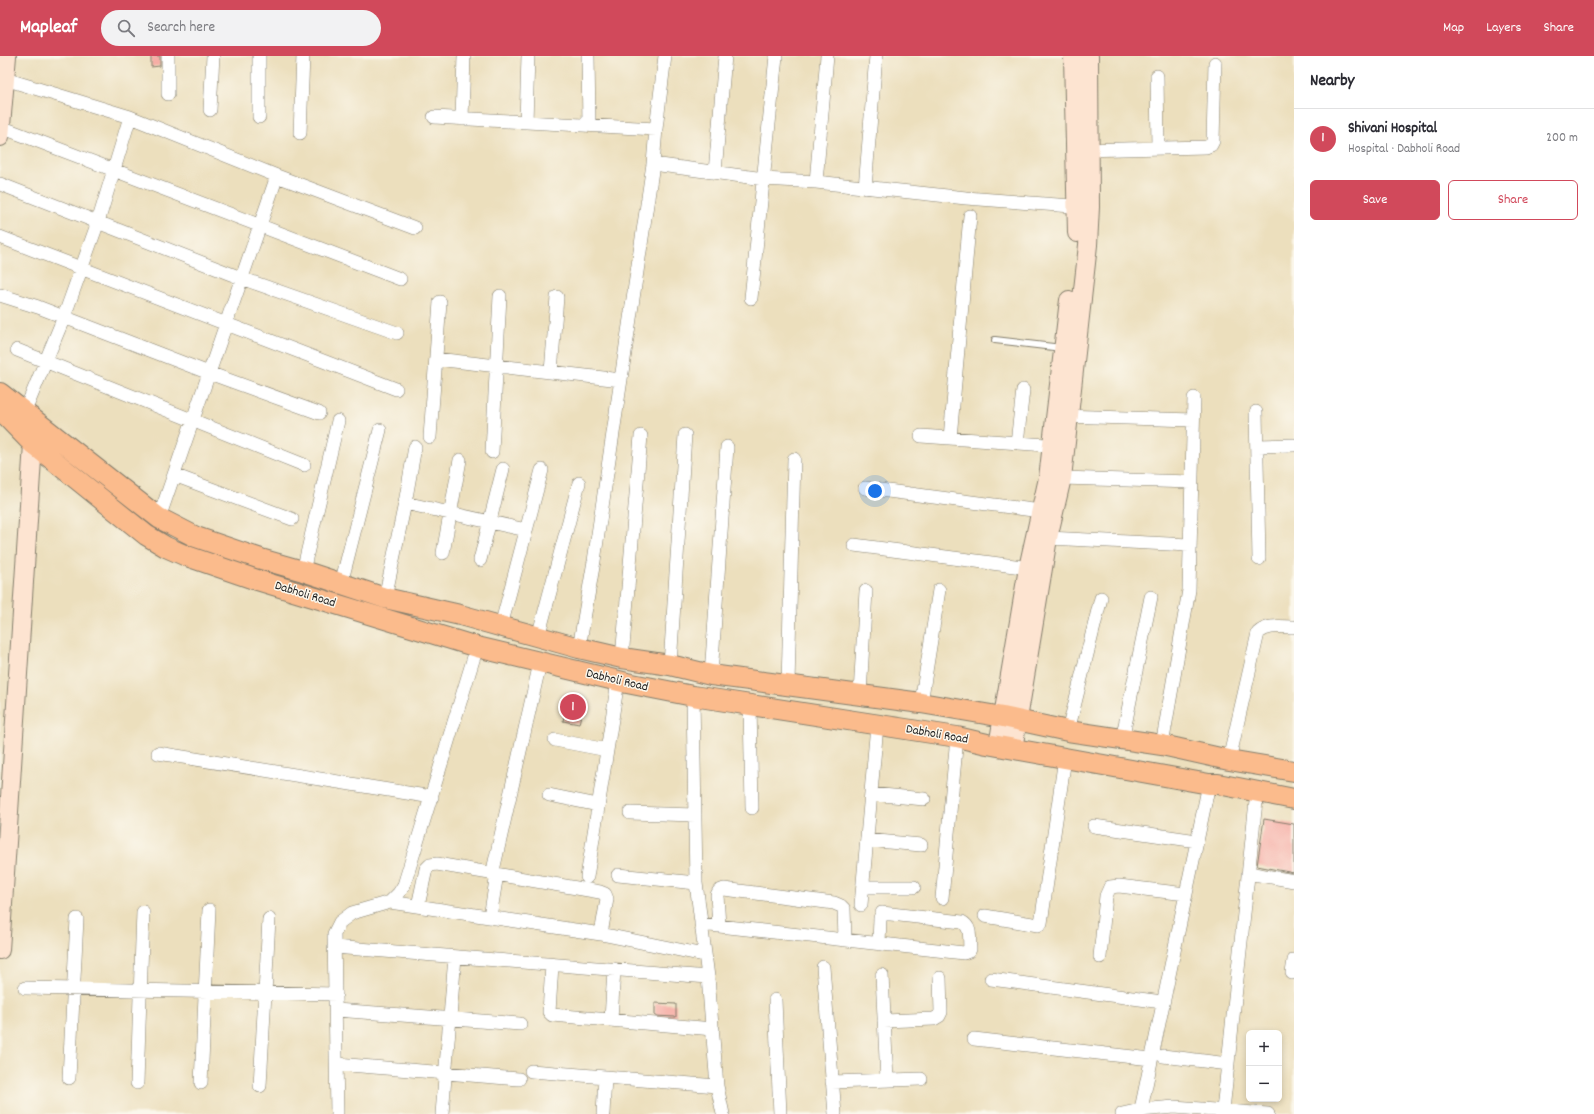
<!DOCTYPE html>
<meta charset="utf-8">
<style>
body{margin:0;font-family:Dekko,sans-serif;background:#f2f2f3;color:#2b2b33}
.controls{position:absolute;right:12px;bottom:12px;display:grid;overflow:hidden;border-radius:6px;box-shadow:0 2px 6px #0003}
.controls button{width:36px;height:36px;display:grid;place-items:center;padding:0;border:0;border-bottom:1px solid #e1e1e2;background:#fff;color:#2b2b33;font:20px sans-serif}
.you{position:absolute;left:875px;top:435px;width:14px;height:14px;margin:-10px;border:3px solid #fff;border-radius:50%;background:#1a73e8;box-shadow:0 0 0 6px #1a73e833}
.badge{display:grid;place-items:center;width:26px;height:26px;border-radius:50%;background:#d1495b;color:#fff;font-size:13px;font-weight:700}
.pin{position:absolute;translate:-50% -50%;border:2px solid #fff;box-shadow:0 1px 4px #0006}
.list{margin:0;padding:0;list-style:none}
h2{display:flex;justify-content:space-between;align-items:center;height:52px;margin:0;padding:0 16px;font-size:17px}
h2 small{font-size:13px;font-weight:400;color:#7c7c81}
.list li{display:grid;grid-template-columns:26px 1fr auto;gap:12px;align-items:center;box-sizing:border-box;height:60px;padding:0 16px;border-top:1px solid #e1e1e2}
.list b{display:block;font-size:15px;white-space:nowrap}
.list p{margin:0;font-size:13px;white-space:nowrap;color:#7c7c81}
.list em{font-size:13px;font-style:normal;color:#7c7c81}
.actions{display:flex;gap:8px;padding:12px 16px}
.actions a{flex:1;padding:9px 0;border:1px solid #d1495b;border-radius:6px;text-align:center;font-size:14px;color:#d1495b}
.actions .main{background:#d1495b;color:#fff}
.icon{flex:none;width:22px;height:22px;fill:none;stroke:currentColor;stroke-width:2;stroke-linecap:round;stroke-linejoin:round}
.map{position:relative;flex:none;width:1294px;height:1058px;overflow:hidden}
header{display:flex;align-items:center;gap:24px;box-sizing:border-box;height:56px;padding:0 20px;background:#d1495b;color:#fff}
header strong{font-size:19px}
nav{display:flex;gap:22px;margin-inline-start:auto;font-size:14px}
.search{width:280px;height:36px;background:#f2f2f3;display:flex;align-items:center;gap:10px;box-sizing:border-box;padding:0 14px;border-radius:22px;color:#7c7c81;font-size:15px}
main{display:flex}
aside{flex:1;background:#fff}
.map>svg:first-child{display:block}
.building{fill:#f59e96}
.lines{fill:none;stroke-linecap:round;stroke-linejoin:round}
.lane-casing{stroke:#847e6c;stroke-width:8}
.street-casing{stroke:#847e6c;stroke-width:14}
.secondary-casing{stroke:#847e6c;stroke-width:20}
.primary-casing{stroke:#847e6c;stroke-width:22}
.lane{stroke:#fff;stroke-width:6}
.street{stroke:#fff;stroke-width:13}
.secondary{stroke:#fde4d1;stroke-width:18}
.primary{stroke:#fbbb8c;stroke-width:20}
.labels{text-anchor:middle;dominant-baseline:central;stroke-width:3;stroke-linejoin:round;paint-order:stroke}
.street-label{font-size:13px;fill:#1c1c1c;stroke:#fbf7ec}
</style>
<header>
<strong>Mapleaf</strong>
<div class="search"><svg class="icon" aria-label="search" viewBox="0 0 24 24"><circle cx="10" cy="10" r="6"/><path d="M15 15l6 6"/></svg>Search here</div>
<nav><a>Map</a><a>Layers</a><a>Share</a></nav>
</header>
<main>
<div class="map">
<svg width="1294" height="1058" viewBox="0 0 1294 1058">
<rect width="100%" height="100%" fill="#fbf7ec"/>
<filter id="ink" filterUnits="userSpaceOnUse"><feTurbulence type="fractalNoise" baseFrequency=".025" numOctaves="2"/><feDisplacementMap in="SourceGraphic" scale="8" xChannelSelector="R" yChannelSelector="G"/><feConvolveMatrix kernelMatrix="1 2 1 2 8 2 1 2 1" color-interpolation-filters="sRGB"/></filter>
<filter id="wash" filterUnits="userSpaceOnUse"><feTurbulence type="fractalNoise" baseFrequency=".012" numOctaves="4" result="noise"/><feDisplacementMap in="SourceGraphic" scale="16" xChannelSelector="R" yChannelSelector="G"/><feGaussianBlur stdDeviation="0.9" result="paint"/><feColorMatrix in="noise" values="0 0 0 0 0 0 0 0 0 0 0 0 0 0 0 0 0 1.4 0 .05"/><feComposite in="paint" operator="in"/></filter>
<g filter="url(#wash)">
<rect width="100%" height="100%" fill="#ecdfbd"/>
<g id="blocks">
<path class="building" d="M151,0H160V10L151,11Z
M568,642L584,645L579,668L563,665Z
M1264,763L1294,768V817L1257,810Z
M655,947L676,948V961L655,960Z"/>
</g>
</g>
<g filter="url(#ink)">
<use href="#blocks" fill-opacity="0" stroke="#847e6c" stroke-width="1"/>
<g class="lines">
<g class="lane-casing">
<path id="lane" d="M995,284L1062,292"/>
</g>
<g class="street-casing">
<path id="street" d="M588,0L589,69
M1157,20L1158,92
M5,23L130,61L277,120L415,172
M168,38V0
M210,54L213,0
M259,61V0
M434,61L656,73
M462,63L464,0
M526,66L528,0
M1,71L400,223
M300,77L303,0
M1082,94L1206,91L1211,89L1213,85L1215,7
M653,108L764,123L816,126L966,142L1085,151
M715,116L725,0
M816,126L827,0
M0,128L241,222L397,277
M865,132L876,0
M0,181L396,333
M0,239L38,251L209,317L319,357
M751,242L776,0
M17,294L304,409
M436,303L621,324
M551,316L557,241
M25,355L64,261L98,166L130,61
M1256,356L1259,503
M1061,360L1193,364
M921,380L1061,390
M430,381L440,246
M950,382L970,160
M1017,387L1023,334
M1258,390L1294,389
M492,396L500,240
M174,419L292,463
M1062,422L1191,426
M865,432L1048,456
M405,447L526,474
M159,462L277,120
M1048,482L1189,489
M854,489L1037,513
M443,497L460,404
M480,504L503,413
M303,515L338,365
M341,528L380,374
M385,542L405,447L415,391
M501,570L542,414
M538,581L579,427
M579,592L594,505L653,108L656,73L665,0
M622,602L641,380
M670,609L685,379
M711,619L727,391
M788,628L794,403
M860,638L866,535
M693,640L696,827L708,921L717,1030L723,1058
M921,647L939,534
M750,649L752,752
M1068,675L1101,542
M555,684L607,694
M1122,684L1151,541
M1162,689L1189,534L1194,342
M158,697L432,741
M1229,704L1258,577C1268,568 1281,571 1294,571
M872,738L924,743
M549,739L598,749
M630,757L695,759
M1094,770L1197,785
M867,784L921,789
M494,810L540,607
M1248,817L1294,825
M618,819L696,827
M587,821L618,625
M863,831H914
M942,842L957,681
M390,846L601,878L704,899
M861,849L877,669
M418,850L426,813L430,809L437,808L600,836L605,838L607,843L601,878
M985,860L1038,869L1041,867L1065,702
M490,861L497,818
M701,868L964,897L969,895L970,893C969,883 972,871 962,866L882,857L880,862L879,887
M719,870L717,839L719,835L724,833L834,847L841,850L844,853L845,883
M334,891L708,921
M1100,901L1106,840L1110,831L1119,830L1186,838
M552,909L549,956L552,959L713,973
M823,911L835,1058
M1292,917L1294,904
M882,919L887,1024
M991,923L1162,946
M25,932L336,938
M775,944L780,1058
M336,954L520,968
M611,964L614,913
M884,965L934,963L939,960L941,956L940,922
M974,983L1151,1003
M1163,1000L1228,1008
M337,1008L519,1023
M531,1015L717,1030
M69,1022L77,863
M832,1026L921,1023
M137,1027L143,856
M201,1027L209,854
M260,1030L269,863
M1223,1054L1257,736
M337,1058L334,878L340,866L352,857L390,846L399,837L404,829L477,591
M442,1058L455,901
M603,1058L605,1021
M1122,1058L1140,1054L1174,1051L1268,1058
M1140,1058L1209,728"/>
</g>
<g class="secondary-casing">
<path id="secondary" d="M1073,0L1077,177
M0,81L7,0
M998,690L1028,512L1048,422L1069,244
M1013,693L1048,482L1062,422L1088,189L1090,151L1089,0
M0,894L33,388"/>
</g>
<g class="primary-casing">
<path id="primary" d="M0,337L159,462L196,481L261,503L303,515L385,542L460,559L579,592L622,602L670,609L711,619L921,647L1003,661L1068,675L1162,689L1229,704L1294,715
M0,354L33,388L146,479L166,491L184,499L257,524L477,591L627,627L693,640L957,681L987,688L1209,728H1218L1294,743"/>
</g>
<use href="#lane" class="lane"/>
<use href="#street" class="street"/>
<use href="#secondary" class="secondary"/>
<use href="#primary" class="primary"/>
</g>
</g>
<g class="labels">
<g class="street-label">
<text transform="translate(305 539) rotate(17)">Dabholi Road</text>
<text transform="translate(617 625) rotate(13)">Dabholi Road</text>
<text transform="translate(937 679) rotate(10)">Dabholi Road</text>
</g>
</g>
</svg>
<div class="controls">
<button>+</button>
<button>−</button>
</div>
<div class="you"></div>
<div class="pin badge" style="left:573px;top:651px">1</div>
</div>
<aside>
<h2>Nearby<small></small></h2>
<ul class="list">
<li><span class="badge">1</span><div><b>Shivani Hospital</b><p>Hospital · Dabholi Road</p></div><em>200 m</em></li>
</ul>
<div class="actions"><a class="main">Save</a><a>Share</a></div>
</aside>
</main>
